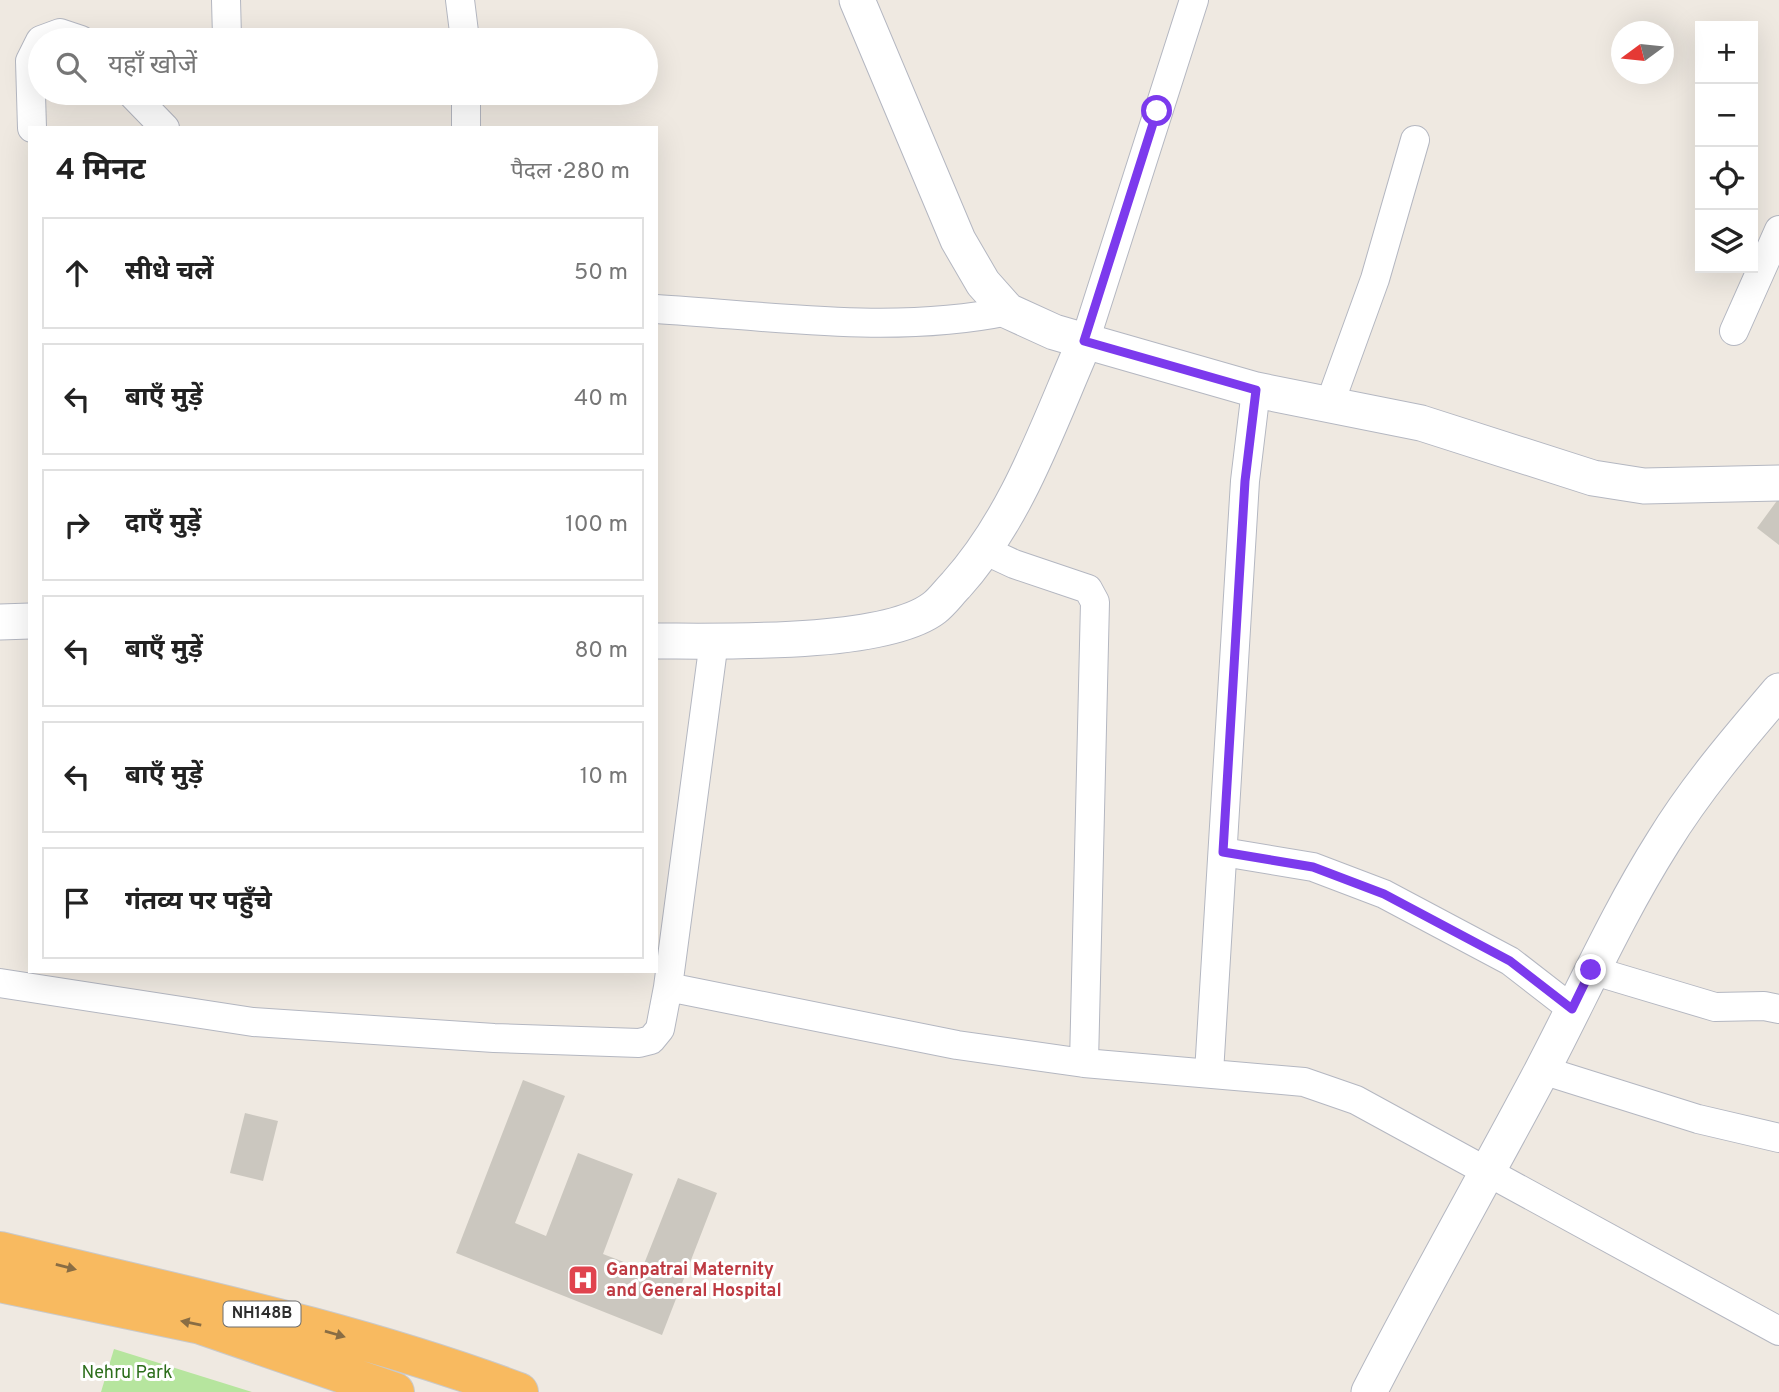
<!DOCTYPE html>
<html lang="hi">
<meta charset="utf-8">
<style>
body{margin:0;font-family:Overpass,"Noto Sans Devanagari",sans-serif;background:#f6f6f6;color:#222}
.controls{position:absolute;right:21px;top:21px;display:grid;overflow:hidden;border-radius:0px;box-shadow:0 7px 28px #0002}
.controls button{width:63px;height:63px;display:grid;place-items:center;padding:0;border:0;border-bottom:2px solid #e0e0e0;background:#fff;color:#222;font:35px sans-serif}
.compass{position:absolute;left:1611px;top:21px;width:63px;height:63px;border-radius:50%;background:#fff;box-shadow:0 7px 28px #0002;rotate:255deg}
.stop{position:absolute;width:21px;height:21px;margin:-16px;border:5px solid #7c3aed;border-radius:50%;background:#fff}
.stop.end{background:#7c3aed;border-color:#fff;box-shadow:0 2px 7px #0008}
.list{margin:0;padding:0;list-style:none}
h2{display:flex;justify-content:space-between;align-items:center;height:91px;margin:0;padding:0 28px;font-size:30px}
h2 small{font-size:23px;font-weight:400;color:#767676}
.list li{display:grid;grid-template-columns:46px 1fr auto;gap:21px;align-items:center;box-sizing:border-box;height:112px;margin:0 14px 14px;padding:0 14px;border:2px solid #e0e0e0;border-radius:0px}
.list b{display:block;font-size:26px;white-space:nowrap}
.list em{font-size:23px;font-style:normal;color:#767676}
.icon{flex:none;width:38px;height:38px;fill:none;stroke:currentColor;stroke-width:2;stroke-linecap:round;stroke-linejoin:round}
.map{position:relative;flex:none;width:1779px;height:1392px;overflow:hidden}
.search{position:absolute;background:#fff;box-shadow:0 7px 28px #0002;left:28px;top:28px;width:630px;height:77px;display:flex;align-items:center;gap:18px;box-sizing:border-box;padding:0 24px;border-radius:38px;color:#767676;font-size:26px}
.panel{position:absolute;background:#fff;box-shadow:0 7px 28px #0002;left:28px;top:126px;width:630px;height:847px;border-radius:0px}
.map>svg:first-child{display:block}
.green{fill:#b6e59e}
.building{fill:#cbc7bf}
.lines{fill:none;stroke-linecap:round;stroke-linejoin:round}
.minor-casing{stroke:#b4b7c1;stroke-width:30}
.tertiary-casing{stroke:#b4b7c1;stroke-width:37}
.trunk-casing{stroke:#c9c9c9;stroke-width:40}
.minor{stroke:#fff;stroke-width:28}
.tertiary{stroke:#fff;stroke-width:35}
.trunk{stroke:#f8ba60;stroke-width:38}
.oneway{fill:#896d44}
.route{stroke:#7c3aed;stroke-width:9}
.labels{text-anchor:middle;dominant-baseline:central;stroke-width:6;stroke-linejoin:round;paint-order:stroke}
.shield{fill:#fff;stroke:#6d6d6d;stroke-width:2}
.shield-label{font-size:16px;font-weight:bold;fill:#2e2e2e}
.health-label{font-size:18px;font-weight:bold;fill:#be3a42;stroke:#fff;text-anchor:start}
.park-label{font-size:18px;fill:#2c6e1b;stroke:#fff}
</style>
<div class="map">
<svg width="1779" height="1392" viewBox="0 0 1779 1392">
<rect width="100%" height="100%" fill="#efe9e1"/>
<path class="green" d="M114,1349L252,1392H101Z"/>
<path class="building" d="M1779,498V545L1757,528Z
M523,1080L565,1096L515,1223L546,1236L578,1153L633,1174L603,1254L642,1269L678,1178L717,1193L662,1335L456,1253Z
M245,1113L278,1121L263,1181L230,1173Z"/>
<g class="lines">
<g class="minor-casing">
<path id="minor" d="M460,0L465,40
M41,40L60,33L81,40
M223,40L227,37L226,0
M131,93L165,128
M32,128L30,61L40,41
M466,128V93
M656,309C773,316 893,335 1008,311
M1734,331L1779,230
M1085,341L1194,0
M1330,403L1375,279L1415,140
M984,550L1014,564L1088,589L1095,602L1084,1063
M1223,852L1313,867L1384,894L1510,961L1572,1009
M1591,970L1715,1007L1764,1006L1779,1009
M0,983L253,1022L494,1038L639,1043L651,1040L660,1029L668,987L714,641
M668,987L957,1045L1084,1063L1304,1082L1356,1100L1779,1331
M1542,1070L1698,1119L1779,1138
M1209,1073L1245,481L1256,390"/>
</g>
<g class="tertiary-casing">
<path id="tertiary" d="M857,0L958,240L983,283L1008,311L1054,332L1085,341L1256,390L1421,423L1593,478L1644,486L1779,483
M0,622L30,621
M656,641C720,641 884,646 934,608C942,602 949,592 956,585C1018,516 1048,425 1085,341
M1369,1392C1423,1287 1481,1185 1537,1080C1579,1001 1615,918 1663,842C1696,788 1738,739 1779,691"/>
</g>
<g class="trunk-casing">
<path id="trunk" d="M0,1251C174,1293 351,1329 519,1392
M0,1283L201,1325L395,1392"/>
</g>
<use href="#minor" class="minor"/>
<use href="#tertiary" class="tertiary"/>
<use href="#trunk" class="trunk"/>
</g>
<defs><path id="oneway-solid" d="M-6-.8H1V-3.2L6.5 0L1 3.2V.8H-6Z" transform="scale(1.75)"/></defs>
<g class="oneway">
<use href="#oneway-solid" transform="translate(66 1267) rotate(14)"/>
<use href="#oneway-solid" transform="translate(191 1323) rotate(-168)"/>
<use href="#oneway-solid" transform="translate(335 1334) rotate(16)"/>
</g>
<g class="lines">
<path class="route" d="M1157,111L1084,341L1256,390L1245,481L1223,852L1313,867L1384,894L1510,961L1572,1009L1591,970"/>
</g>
<defs>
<g id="hospital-square" transform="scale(1.575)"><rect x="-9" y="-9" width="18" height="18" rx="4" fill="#e0444e" stroke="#fff"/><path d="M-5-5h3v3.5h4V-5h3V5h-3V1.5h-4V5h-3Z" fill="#fff"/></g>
</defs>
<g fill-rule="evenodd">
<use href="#hospital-square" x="583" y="1280"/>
</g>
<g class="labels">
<rect class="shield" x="223.5" y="1301.5" width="77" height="25" rx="5"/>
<g class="shield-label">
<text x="262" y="1314">NH148B</text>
</g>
<g class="health-label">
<text x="606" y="1270">Ganpatrai Maternity<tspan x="606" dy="21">and General Hospital</tspan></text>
</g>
<g class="park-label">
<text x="127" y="1373">Nehru Park</text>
</g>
</g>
</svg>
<div class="controls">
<button>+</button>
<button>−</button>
<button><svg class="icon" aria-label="locate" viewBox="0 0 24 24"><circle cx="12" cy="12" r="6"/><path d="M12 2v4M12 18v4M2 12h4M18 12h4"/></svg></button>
<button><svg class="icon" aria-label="layers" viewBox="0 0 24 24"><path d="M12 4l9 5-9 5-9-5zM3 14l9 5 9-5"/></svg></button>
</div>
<svg class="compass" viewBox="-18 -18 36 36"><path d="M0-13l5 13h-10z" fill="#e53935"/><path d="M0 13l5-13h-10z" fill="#767676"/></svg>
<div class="stop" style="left:1157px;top:111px"></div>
<div class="stop end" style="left:1591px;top:970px"></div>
<div class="search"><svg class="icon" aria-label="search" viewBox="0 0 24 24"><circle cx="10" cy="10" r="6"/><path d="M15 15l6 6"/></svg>यहाँ खोजें</div>
<section class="panel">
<h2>4 मिनट<small>पैदल · 280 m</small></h2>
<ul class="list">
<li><svg class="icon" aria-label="ahead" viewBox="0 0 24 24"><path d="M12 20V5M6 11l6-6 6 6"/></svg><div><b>सीधे चलें</b></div><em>50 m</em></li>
<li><svg class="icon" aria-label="left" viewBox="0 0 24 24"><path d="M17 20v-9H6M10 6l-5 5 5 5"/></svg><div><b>बाएँ मुड़ें</b></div><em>40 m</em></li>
<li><svg class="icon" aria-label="right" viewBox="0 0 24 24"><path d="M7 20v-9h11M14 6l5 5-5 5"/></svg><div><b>दाएँ मुड़ें</b></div><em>100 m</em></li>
<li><svg class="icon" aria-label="left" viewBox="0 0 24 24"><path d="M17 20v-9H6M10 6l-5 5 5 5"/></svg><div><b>बाएँ मुड़ें</b></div><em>80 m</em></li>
<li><svg class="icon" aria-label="left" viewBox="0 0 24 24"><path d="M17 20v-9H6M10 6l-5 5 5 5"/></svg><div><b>बाएँ मुड़ें</b></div><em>10 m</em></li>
<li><svg class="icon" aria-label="arrive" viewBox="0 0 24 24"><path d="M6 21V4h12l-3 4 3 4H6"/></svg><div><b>गंतव्य पर पहुँचे</b></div></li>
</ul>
</section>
</div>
